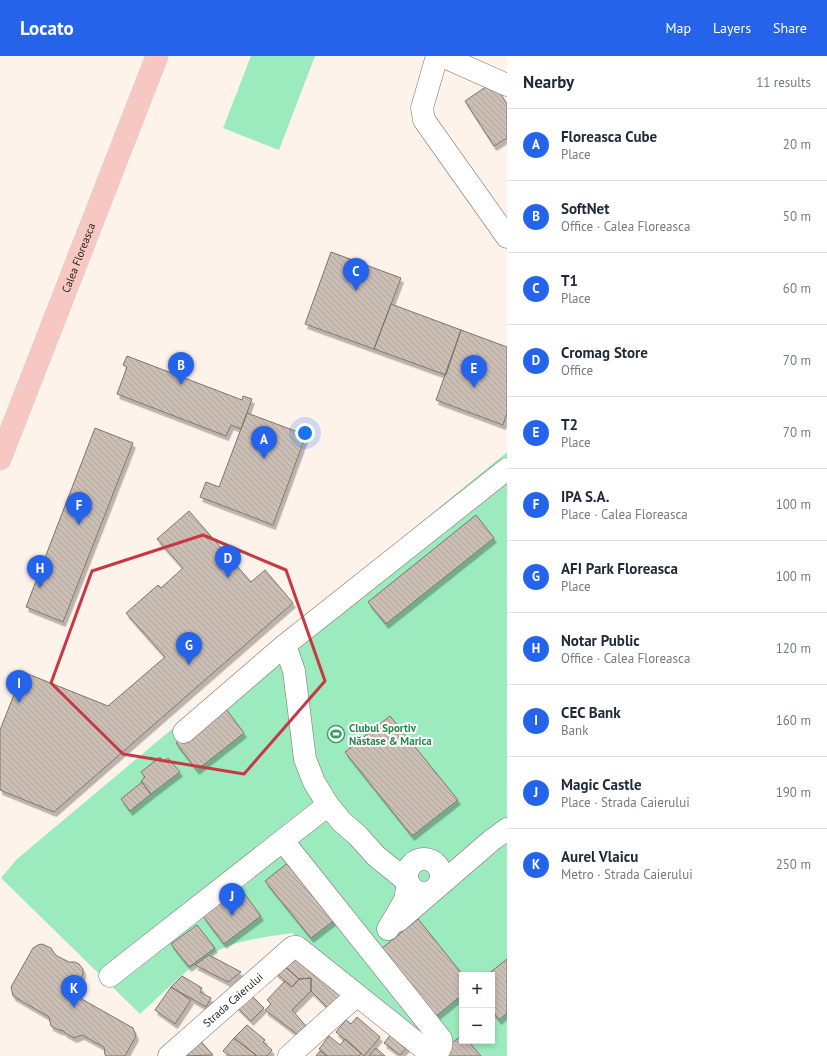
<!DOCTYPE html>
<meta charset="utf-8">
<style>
body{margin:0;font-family:"PT Sans",sans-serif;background:#f2f2f3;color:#1f2937}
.controls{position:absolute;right:12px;bottom:12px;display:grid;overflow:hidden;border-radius:0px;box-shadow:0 2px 6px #0003}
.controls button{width:36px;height:36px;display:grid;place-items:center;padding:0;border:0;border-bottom:1px solid #e0e1e3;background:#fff;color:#1f2937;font:20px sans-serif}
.you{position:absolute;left:305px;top:377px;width:14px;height:14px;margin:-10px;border:3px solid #fff;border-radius:50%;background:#1a73e8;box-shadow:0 0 0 6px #1a73e833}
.badge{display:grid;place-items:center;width:26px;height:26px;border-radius:50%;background:#2563eb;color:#fff;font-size:13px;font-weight:700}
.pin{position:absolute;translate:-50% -33px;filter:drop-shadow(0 1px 2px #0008)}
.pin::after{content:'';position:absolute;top:21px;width:14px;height:12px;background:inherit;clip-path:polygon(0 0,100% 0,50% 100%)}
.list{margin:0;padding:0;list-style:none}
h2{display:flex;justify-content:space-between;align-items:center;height:52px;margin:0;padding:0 16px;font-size:17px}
h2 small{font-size:13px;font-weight:400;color:#747a83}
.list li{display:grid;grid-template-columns:26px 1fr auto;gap:12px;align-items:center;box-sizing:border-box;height:72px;padding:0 16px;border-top:1px solid #e0e1e3}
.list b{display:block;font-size:15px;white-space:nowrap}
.list p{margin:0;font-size:13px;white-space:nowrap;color:#747a83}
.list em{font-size:13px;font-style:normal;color:#747a83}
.map{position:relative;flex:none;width:507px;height:1000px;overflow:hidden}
header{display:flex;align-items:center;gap:24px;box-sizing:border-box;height:56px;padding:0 20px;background:#2563eb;color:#fff}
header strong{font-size:19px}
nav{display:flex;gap:22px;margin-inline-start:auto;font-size:14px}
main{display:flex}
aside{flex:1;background:#fff}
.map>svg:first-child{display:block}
.pitch{fill:#9bebbe;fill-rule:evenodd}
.building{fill:url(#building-back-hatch);stroke:#7f736a;filter:url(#shadow)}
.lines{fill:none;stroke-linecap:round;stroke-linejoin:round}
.minor-casing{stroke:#7d7169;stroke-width:23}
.major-casing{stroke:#d4d3d2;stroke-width:23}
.minor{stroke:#fff;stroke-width:22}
.major{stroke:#f7c8c1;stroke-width:22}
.marked{fill:none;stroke:#c83842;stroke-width:3;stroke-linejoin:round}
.labels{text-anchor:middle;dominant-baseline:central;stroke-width:4;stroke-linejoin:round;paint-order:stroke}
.street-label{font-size:11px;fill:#26211e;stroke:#fff}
.leisure-label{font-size:11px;font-weight:bold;fill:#27864d;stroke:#fff;text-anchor:start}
</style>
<header>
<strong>Locato</strong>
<nav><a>Map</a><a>Layers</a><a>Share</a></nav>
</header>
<main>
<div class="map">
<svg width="507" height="1000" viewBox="0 0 507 1000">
<defs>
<pattern id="building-back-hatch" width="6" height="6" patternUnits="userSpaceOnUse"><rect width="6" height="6" fill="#cbbeb4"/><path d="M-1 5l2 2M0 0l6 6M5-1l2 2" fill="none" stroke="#aea39a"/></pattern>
<filter id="shadow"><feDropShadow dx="2.5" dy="4.5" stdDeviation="0" flood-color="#0004"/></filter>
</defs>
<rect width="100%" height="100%" fill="#fef3eb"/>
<path class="pitch" d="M251,0H315L279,94L223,72Z
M507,396V1000H438L440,996L292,877C274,880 254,882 237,887C198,898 169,932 140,958L1,822L17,803L315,553ZM462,919H492V985H462Z"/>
<path class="building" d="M493,26L507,48V82L494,90L465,45Z
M331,196L401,222L374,293L305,268Z
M391,248L461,274L446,319L374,293Z
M461,274L507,291V357L503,369L436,344Z
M127,300L242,344L243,340L252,343L241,373L231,369L226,380L117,338L127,311L123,309Z
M247,357L306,379L273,469L200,441L206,426L219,431Z
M95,372L133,387L63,566L26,551Z
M189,455L251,526L265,514L293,547L54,756L0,734V674L23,616L108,650L165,601L126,557L158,529L161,532L183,512L157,483Z
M476,459L494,482L386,568L368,546Z
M223,649L244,677L197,714L176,687Z
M390,660L458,744L412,780L345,696Z
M160,701L163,706L168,702L180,716L151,738L141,725L145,721L141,716Z
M142,726L151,738L130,755L121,743Z
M290,805L336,863L311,882L265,825Z
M240,832L261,860L224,888L203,860Z
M418,863L463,919H462V939L435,961L381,893Z
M197,869L215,892L189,911L171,888Z
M42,888L51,892L54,897L57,900L69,906H75L79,908L83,913V918L71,937L133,972L136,980L125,1000H106L105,999L104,991L82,979L74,982L65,977L64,975L59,974L51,970L49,961L13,940L11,931L33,892L38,889Z
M295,893L347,936L328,952L311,935V922L299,923L281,907Z
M209,899L241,916L228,926L195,909Z
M507,903V957L499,964L492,955V919H487Z
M282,908L299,923L292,931L275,916Z
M182,920L202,932L200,936L211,942L206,951L171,931Z
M311,922V935L292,954L306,970L297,978L265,954L271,948L267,944L285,925L292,931L299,923Z
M171,931L191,944L175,968L155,954Z
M249,937L264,952L251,965L236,950Z
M357,961L380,981L364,1000L336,976L346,964L351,968Z
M247,969L265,984L263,986L272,994L267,1000H257L234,982Z
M392,977L408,990L400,999L384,987Z
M462,979V985H468L481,1000H444L441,996Z
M329,980L340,989L345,983L361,997L359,1000H327L319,993Z
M198,982L213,999L181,1000Z
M234,982L257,1000H230L227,998L223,995Z
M376,992L385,1000H369Z
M320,995L327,1000H316Z"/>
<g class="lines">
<g class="minor-casing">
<g id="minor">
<path d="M437,0L422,52L424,64L507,181"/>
<path d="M442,0L507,29"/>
<path d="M184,676L285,589"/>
<path d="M283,785L441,983C443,990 439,995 434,1000"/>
<circle cx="424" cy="820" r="17"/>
<path d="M398,865L492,784L507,773"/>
<path d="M388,873L405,844L408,826L376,800L358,780L341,765L328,749L314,726L305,703L294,615L285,589L507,413"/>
<path d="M110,920L328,749"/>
<path id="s1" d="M169,1000L293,891H297L427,995L430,1000"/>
<path d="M289,1000L357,939"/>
</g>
</g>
<g class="major-casing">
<g id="major">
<path id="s2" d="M0,403L157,0"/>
</g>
</g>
<use href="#minor" class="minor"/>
<use href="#major" class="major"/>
</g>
<path class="marked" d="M203,479L286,514L325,625L244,718L123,698L51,627L92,515Z"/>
<defs>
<g id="stadium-ring" transform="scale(0.9)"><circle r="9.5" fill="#fff" stroke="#2e9e5b" stroke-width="1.5"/><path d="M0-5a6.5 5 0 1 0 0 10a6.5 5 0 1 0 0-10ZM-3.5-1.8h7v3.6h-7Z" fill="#2e9e5b"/></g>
</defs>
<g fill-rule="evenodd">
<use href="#stadium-ring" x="336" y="678"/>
</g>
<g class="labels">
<g class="street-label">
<text stroke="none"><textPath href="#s2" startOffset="216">Calea Floreasca</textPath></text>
<text stroke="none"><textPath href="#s1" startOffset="85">Strada Caierului</textPath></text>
</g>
<g class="leisure-label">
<text x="349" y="672">Clubul Sportiv<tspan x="349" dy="13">Năstase &amp; Marica</tspan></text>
</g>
</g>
</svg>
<div class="controls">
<button>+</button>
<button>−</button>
</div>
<div class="you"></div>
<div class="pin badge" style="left:264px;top:403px">A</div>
<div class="pin badge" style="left:181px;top:329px">B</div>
<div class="pin badge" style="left:356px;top:235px">C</div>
<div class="pin badge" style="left:228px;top:522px">D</div>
<div class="pin badge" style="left:474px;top:332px">E</div>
<div class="pin badge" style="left:79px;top:469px">F</div>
<div class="pin badge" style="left:189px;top:609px">G</div>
<div class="pin badge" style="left:40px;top:532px">H</div>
<div class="pin badge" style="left:19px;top:647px">I</div>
<div class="pin badge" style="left:232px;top:860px">J</div>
<div class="pin badge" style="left:74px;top:952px">K</div>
</div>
<aside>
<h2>Nearby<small>11 results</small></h2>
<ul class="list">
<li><span class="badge">A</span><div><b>Floreasca Cube</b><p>Place</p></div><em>20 m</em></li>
<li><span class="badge">B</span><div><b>SoftNet</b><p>Office · Calea Floreasca</p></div><em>50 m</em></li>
<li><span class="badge">C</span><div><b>T1</b><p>Place</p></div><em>60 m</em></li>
<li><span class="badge">D</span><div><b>Cromag Store</b><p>Office</p></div><em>70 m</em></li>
<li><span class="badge">E</span><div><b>T2</b><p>Place</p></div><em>70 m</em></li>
<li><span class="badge">F</span><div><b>IPA S.A.</b><p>Place · Calea Floreasca</p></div><em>100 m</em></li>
<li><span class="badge">G</span><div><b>AFI Park Floreasca</b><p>Place</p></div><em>100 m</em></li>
<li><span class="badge">H</span><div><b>Notar Public</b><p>Office · Calea Floreasca</p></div><em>120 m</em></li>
<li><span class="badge">I</span><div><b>CEC Bank</b><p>Bank</p></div><em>160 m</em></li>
<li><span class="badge">J</span><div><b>Magic Castle</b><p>Place · Strada Caierului</p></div><em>190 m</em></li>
<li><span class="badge">K</span><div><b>Aurel Vlaicu</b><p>Metro · Strada Caierului</p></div><em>250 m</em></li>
</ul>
</aside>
</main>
